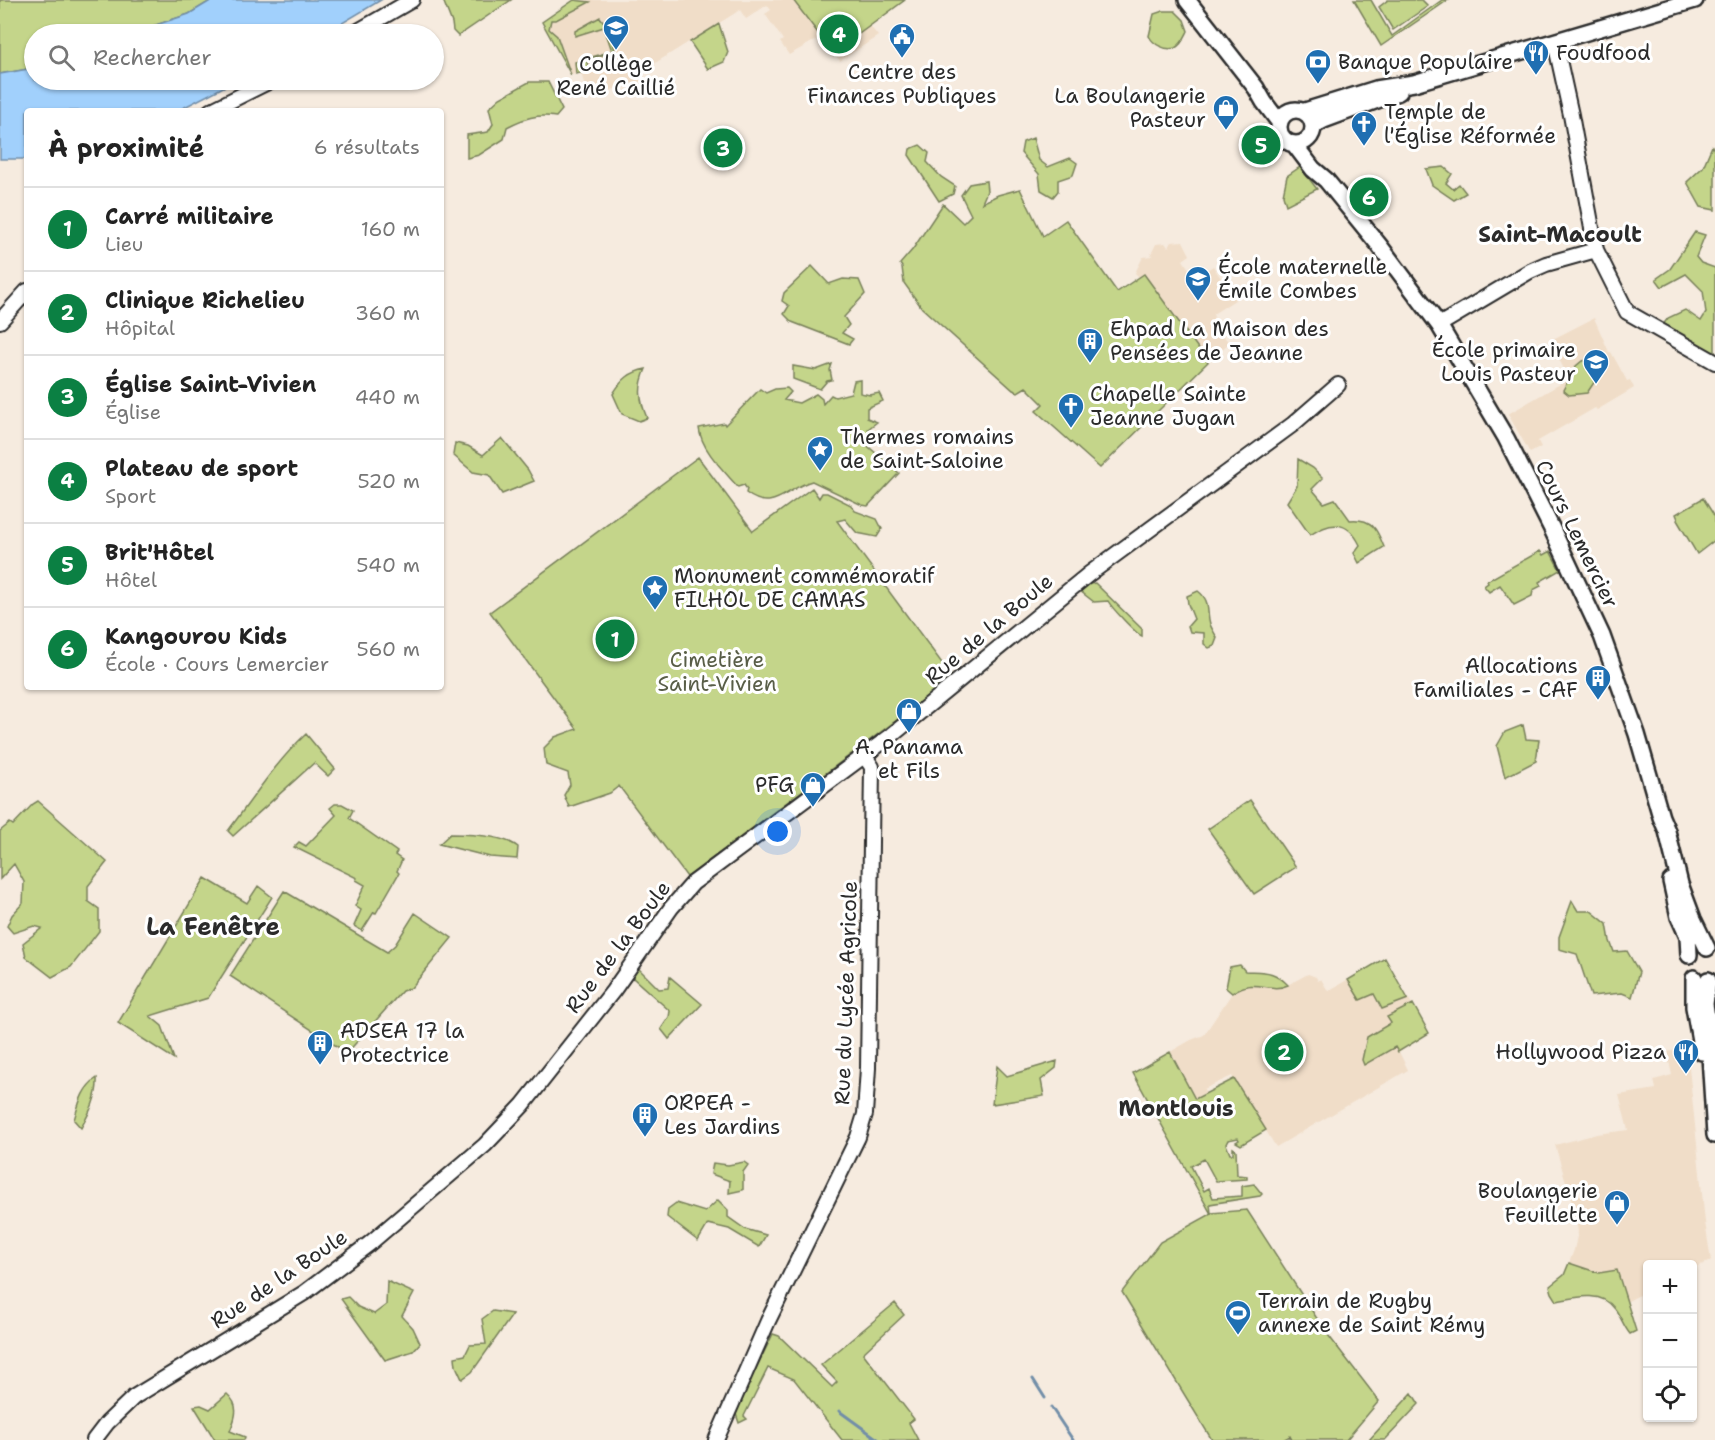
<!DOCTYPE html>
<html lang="fr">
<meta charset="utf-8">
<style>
body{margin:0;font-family:"Shantell Sans",sans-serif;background:#f2f2f2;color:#222}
.controls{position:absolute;right:18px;bottom:18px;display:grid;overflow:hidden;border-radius:6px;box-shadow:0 2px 4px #0004}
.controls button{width:54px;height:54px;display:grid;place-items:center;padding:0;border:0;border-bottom:2px solid #e0e0e0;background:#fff;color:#222;font:30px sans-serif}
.you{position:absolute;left:778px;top:832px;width:21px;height:21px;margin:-15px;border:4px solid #fff;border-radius:50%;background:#1a73e8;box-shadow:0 0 0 9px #1a73e833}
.badge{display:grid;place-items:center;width:39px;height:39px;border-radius:50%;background:#0b8043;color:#fff;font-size:20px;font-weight:700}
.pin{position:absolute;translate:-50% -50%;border:3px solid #fff;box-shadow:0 2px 6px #0006}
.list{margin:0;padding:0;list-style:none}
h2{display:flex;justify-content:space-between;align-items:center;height:78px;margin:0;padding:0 24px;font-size:26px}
h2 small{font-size:20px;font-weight:400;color:#767676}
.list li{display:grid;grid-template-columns:39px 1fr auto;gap:18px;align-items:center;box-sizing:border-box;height:84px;padding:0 24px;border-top:2px solid #e0e0e0}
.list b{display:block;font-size:22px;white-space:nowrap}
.list p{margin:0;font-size:20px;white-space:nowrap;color:#767676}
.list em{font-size:20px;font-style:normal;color:#767676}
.icon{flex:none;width:33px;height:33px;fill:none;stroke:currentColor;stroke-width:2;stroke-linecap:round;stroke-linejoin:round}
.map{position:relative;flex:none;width:1715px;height:1440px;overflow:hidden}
.search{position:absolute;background:#fff;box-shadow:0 2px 4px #0004;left:24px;top:24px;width:420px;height:66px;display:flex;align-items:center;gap:15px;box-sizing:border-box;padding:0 21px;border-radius:33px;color:#767676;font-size:22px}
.panel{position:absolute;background:#fff;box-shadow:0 2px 4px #0004;left:24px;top:108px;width:420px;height:582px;border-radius:6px}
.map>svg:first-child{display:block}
.built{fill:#f0ddc8}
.green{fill:#c4d58a;stroke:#78805a;stroke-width:1.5}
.water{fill:#a1d0fc;stroke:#728ea8;stroke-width:1.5}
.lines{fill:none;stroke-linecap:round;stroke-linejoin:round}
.stream{stroke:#728ea8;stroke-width:3}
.tertiary-casing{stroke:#2b2b2b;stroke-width:18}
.secondary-casing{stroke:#2b2b2b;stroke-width:20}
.tertiary{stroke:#fff;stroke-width:14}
.secondary{stroke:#fff;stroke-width:15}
.labels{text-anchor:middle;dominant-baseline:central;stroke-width:6;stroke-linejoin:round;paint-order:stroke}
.poi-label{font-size:21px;fill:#2b2b2b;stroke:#fff;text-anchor:start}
.street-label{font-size:21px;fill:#2b2b2b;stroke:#fff}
.park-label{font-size:21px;fill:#595e48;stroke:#fff}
.neighbourhood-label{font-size:22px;font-weight:bold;fill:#2b2b2b;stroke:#fff}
.quarter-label{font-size:24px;font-weight:bold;fill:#2b2b2b;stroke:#fff}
</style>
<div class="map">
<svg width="1715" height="1440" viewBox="0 0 1715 1440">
<rect width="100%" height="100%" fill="#f6ebdf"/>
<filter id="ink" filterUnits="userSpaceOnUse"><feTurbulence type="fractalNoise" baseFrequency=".0167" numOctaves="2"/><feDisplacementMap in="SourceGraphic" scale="12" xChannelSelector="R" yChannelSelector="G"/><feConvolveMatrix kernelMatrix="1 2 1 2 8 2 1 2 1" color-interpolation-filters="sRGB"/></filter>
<g filter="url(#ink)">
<path class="built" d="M574,0H905L870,26L878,36L840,61L821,37L789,55L780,42L783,40L765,14L771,10L767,5L746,19L740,10L644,70L639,71L642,81L588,97L581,73L571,75L542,22Z
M1183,241L1190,255L1183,260L1195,278L1213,266L1235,300L1213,314L1214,317L1212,320L1229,343L1208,362L1144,274L1139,277L1135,273L1143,257L1152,256L1151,254L1156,244L1165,243L1168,247L1171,242Z
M1594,318L1609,352H1611L1627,381L1630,380L1634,388L1597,410L1595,408L1538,441L1541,447L1530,453L1508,414L1569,379L1551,343L1553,339Z
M1385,958L1429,1033L1399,1052L1408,1070L1276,1147L1232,1076L1204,1089L1206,1094L1195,1099L1170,1052L1191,1040L1204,1035L1232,993L1241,987L1252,984L1282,988L1308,974L1316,977L1318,981L1321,979L1328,991Z
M1687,1048L1705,1222L1711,1261L1693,1268L1692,1264H1648L1647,1291L1626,1302L1617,1270L1599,1273L1569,1263L1574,1250L1578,1232L1574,1209L1555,1145L1597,1134L1628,1130L1619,1095L1656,1089L1654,1080L1672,1075L1667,1052Z"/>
<path class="green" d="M0,0H212L189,14L129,34H34V68L0,74Z
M443,0H511L458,36L453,31L452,23Z
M574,0L590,2L556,20H551L549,29L557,36L571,75L542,22Z
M793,0H905L833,53Z
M1354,0H1371L1392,36L1442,0H1448L1381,46Z
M1388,0H1422L1428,6L1393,30L1379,7Z
M1163,11H1175L1184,20L1188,31C1185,37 1182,45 1175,48C1165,51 1153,44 1149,36L1154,14Z
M600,17L611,32L615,51L587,60L588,71L576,74L575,62L612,51L604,27L575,36V31Z
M719,24L728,52L724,62L708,69L690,42Z
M529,82H548L562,110L556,117C537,114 524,118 507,127L504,139L479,155L467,158V135L488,132L493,124L489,108L500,98Z
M1033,138L1039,160L1048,167L1070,158L1077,163L1073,175L1058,180V191L1053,197L1041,190L1039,174L1021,153L1023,142Z
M920,145L929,153L927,162L941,177L955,186L953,194L939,201L909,155L910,149Z
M1712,146L1715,151V210L1701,207L1687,182L1703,167Z
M1300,167L1317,189L1286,205L1283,195L1287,176Z
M1444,167L1452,174L1446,183L1453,189L1459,184L1466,193L1454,200L1432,185L1426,169Z
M986,181L987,191L982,203L998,195L1020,189L1043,236L1066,220L1117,292L1144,274L1208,362L1100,468L1036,411L1043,404L1026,387L1018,392L1013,390L922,308L904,283L902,267L900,264L913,249L943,204L963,223L971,215L961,195L969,184Z
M1695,232L1705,235L1696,257L1701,263L1715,268V355L1662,326L1668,318L1685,310L1701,321L1706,313L1703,291L1686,274L1662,287L1656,279L1670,269Z
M812,266L829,284L843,279L859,280L865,294L844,317L849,325L842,333L853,339L849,344L792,322L784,314L789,306L782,301L784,293Z
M1603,358L1609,360L1607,368L1599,375L1587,393L1569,395L1563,390L1576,366L1582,361Z
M832,364L830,370L832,380L827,381L820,389L793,379V366L816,370Z
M646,369C638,387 639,399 647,418L639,421L622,414L613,394C622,379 630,372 646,369Z
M860,380V393L870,395L879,393L883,401L867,408V418L877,422L868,429L874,434L863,442L899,473L868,506L862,505L812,481C786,488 774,514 746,493L747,489L744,485L738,487C723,470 701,449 699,428L724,423L725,425L760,389L766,393L775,389L787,388L791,392L784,400L799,403L816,394L822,399L823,404L831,395L835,397L851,393L854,381Z
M502,438L528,470L534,481L502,494L489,475L473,472L453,455L455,443L468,446L483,455Z
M698,457L753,531L812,488L819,498L822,493H827L851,505L855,511L877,519L882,529L877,537L857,533L845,519L837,521L953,678L687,877L619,786L610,793L569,807L564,795L570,785L568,773L546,765L544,748L555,737L577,729L490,612Z
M1298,459L1313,468L1323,478L1312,489L1324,503L1335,499L1350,520C1372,518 1377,529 1384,547L1359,563L1354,553L1360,545C1348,520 1331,521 1310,535L1287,502L1297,486Z
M1703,498L1715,517V540L1697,554L1677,520L1678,519L1676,514Z
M1540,551L1543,555L1550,551L1560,570L1539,582L1541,586L1533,590L1532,596L1514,605L1500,585L1489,592L1484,586L1488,583L1487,581Z
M1095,583L1142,629V636C1135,633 1112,608 1108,601L1094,602L1080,591L1086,585Z
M1198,591C1211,601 1206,610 1210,624C1211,628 1215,633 1217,638L1214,646L1209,648L1204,644V633L1190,632L1188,626L1194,619L1188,604L1187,596Z
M1523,725L1526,739L1539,740L1536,761L1505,777L1497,746L1505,732Z
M306,734L335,769L328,776L314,763L233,836L228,831C253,798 276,762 306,734Z
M1250,800L1296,867L1254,894L1208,829Z
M38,801L107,862L88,886V901L99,909V931L71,967L52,977L26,957L23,943L42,928L34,926L13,933L7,926L12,915L23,903L24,882L14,864L0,879V831L10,823L13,825L33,804Z
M335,804H342L353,810L349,818L397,852L395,855L402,860L397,871L399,873L376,913L374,912L362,931L354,926L361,910L355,906L365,885L356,880L357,878L294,847L299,842L306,846L336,815L330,808Z
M450,834C470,834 503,835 518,847L517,859L490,857L439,844Z
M205,878L247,903L258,886L272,897L208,998L150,1016L162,1026L174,1059L118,1023Z
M284,891L387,952L395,945L415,913L452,938L411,988L402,991L347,1053L230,976Z
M1572,901L1578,911H1591L1607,924L1610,941L1614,952L1627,951L1639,972L1632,997L1622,993L1591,996L1577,954L1559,949V937Z
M1385,958L1408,999L1382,1009L1374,994L1360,1000L1348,980Z
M1240,965L1245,971C1265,972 1274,970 1288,985C1268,994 1256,976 1232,993L1226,988L1230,967Z
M638,968L659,989L668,988L670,977L702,1004L669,1039L661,1029L669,1017L670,1011L632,977Z
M1413,1004L1429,1033L1398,1052L1395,1047L1364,1065L1362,1060L1367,1037L1391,1023L1387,1017Z
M1170,1052L1195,1099L1234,1079L1266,1130L1241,1145L1236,1142L1239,1140L1238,1138L1228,1140L1226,1144L1230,1154H1233V1148L1236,1150L1237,1175L1247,1176V1179L1216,1181L1204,1159L1191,1166L1204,1191L1209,1188L1213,1198L1242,1196V1186L1254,1184L1262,1194L1260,1196L1210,1204L1211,1213L1247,1210L1325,1331L1379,1401L1346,1440H1292L1290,1436L1283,1440H1212L1122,1292L1160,1242L1211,1214L1133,1073Z
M1057,1061L1056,1068L1041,1080L1044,1096L992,1104L997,1066L1007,1076Z
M97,1078C98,1096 90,1112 81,1128L74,1120C79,1103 82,1088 97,1078Z
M744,1162L748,1165L743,1172V1190L729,1193L730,1181L711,1174L713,1163L728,1165Z
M718,1200L728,1210V1217L745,1229L766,1235L759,1247L729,1229L708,1224L698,1241L667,1217L668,1209L676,1203L705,1212Z
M1569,1263L1599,1273L1617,1270L1636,1331L1630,1334C1624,1327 1621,1317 1615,1309C1602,1290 1576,1297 1557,1301L1552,1293L1550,1286L1564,1275Z
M387,1281L414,1293L402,1316L413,1328L420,1343L413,1351L385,1360L341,1299L348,1297L358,1307L374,1314L386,1305Z
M895,1303L904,1315L863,1353L914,1419L909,1423L918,1440H842L794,1379L768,1368L744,1416L747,1419L739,1423L735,1411L773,1334L779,1336L832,1387L837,1382L821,1365Z
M493,1311L513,1314L472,1372L462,1379L456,1366L455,1357L465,1355L470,1345L486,1344L482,1319Z
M1412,1393L1419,1404L1385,1440H1369Z
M227,1394C240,1405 236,1417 230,1431L245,1437L244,1440H215L194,1406L201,1405L210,1409Z"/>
<path class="water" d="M212,0H381L324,34H129L189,14Z
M34,68V80H237L177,111H27V159H0V74Z"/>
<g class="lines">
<path class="stream" d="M1033,1379L1045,1398
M1051,1407L1073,1440
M839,1411L879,1440"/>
<g class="tertiary-casing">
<path id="tertiary" d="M353,34L412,0
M1555,42L1571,115L1596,250L1627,312L1715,362
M210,111L272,80
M0,321L27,291
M1439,325L1530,271L1546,264L1596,250
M94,1440L107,1423L134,1397L304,1293L369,1244L485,1145L523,1105L613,991L671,908L693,883L892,735L1089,574L1292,425L1338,385
M716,1440L768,1321L858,1137L865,1114L868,1068L872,767L864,755"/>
</g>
<g class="secondary-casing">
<path id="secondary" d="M1187,0L1256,88L1264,102L1279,122
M1279 127a17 17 0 1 1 34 0a17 17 0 1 1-34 0Z
M1305,111L1376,89L1414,83L1695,0
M1313,126L1324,120L1399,92
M1294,144L1313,169L1326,180L1379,245L1439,325L1506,438L1552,529L1602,636L1637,734L1661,817L1667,831L1680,884L1693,919L1707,948
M1671,881L1679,917L1688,937L1689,955
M1694,978V1007L1702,1052
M1708,980L1705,1004L1708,1024L1715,1135"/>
</g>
<use href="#tertiary" class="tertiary"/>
<use href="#secondary" class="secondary"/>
</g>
</g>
<defs>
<g id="school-pin" transform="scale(1.35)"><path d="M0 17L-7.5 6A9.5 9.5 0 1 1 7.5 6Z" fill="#1f6fb2" stroke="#fff"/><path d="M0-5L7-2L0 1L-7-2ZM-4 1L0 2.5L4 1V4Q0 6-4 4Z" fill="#fff"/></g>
<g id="civic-pin" transform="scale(1.35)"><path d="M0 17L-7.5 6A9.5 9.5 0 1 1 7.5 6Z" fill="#1f6fb2" stroke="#fff"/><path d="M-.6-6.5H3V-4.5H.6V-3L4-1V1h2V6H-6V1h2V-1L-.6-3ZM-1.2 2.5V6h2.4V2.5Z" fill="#fff"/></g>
<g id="restaurant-pin" transform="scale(1.35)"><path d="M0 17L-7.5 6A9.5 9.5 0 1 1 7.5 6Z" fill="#1f6fb2" stroke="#fff"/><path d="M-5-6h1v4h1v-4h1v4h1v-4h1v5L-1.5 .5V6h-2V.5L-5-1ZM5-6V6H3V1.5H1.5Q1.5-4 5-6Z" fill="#fff"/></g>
<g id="bank-pin" transform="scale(1.35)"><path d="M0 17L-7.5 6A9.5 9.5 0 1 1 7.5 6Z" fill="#1f6fb2" stroke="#fff"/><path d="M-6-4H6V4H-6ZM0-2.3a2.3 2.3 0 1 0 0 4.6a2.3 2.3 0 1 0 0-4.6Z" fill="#fff"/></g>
<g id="shop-pin" transform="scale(1.35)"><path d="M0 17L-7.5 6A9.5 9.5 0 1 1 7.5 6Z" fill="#1f6fb2" stroke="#fff"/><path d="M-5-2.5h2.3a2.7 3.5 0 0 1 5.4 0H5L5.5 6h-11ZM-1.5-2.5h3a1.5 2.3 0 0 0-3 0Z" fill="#fff"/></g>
<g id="church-pin" transform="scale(1.35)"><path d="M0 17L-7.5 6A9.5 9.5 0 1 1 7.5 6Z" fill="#1f6fb2" stroke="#fff"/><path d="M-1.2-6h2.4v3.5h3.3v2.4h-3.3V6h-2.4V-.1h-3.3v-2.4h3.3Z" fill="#fff"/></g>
<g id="building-pin" transform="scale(1.35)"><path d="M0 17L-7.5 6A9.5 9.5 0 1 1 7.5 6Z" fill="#1f6fb2" stroke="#fff"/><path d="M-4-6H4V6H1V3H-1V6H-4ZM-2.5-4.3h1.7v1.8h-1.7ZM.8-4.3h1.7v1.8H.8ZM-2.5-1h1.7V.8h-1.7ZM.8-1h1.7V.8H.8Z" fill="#fff"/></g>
<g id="sight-pin" transform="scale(1.35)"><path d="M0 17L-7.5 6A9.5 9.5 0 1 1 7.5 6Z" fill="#1f6fb2" stroke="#fff"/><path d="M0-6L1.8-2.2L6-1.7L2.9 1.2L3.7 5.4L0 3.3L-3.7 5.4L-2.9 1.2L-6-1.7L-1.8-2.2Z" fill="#fff"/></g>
<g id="stadium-pin" transform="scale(1.35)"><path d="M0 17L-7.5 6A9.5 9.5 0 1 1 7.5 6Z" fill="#1f6fb2" stroke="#fff"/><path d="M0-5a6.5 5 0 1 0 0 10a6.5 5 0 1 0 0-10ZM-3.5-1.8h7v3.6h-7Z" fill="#fff"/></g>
</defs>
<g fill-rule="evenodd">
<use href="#school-pin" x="616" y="28"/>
<use href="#civic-pin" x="902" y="36"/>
<use href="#restaurant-pin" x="1536" y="53"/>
<use href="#bank-pin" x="1318" y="62"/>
<use href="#shop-pin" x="1226" y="108"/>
<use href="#church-pin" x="1364" y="124"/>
<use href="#school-pin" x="1198" y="279"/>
<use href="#building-pin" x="1090" y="341"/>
<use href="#school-pin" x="1596" y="362"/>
<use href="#church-pin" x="1071" y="406"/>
<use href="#sight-pin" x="820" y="449"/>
<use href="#sight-pin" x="655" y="588"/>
<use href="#building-pin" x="1598" y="678"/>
<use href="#shop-pin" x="909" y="711"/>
<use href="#shop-pin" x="813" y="785"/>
<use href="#building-pin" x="320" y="1043"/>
<use href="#restaurant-pin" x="1686" y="1052"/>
<use href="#building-pin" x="645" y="1115"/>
<use href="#shop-pin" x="1617" y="1203"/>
<use href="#stadium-pin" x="1238" y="1313"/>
</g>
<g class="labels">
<g class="poi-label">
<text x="1556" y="53">Foudfood</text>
<text x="1338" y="62">Banque Populaire</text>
<text x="616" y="64" text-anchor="middle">Collège<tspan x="616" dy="24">René Caillié</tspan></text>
<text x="902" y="72" text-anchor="middle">Centre des<tspan x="902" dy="24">Finances Publiques</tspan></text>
<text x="1206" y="96" text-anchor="end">La Boulangerie<tspan x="1206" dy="24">Pasteur</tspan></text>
<text x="1384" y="112">Temple de<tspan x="1384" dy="24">l'Église Réformée</tspan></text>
<text x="1218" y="267">École maternelle<tspan x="1218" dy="24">Émile Combes</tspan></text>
<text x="1110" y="329">Ehpad La Maison des<tspan x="1110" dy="24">Pensées de Jeanne</tspan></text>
<text x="1576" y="350" text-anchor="end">École primaire<tspan x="1576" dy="24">Louis Pasteur</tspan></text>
<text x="1090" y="394">Chapelle Sainte<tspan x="1090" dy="24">Jeanne Jugan</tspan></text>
<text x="840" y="437">Thermes romains<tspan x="840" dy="24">de Saint-Saloine</tspan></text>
<text x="674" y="576">Monument commémoratif<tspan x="674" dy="24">FILHOL DE CAMAS</tspan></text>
<text x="1578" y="666" text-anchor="end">Allocations<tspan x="1578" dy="24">Familiales - CAF</tspan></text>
<text x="909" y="747" text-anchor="middle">A. Panama<tspan x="909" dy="24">et Fils</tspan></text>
<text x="794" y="785" text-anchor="end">PFG</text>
<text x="340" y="1031">ADSEA 17 la<tspan x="340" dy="24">Protectrice</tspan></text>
<text x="1666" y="1052" text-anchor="end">Hollywood Pizza</text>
<text x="664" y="1103">ORPEA -<tspan x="664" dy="24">Les Jardins</tspan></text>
<text x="1598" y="1191" text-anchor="end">Boulangerie<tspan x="1598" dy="24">Feuillette</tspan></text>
<text x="1258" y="1301">Terrain de Rugby<tspan x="1258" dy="24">annexe de Saint Rémy</tspan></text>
</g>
<g class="street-label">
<text transform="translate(1577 534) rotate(64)">Cours Lemercier</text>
<text transform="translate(989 629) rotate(-40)">Rue de la Boule</text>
<text transform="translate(618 947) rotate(-53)">Rue de la Boule</text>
<text transform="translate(846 993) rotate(-88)">Rue du Lycée Agricole</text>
<text transform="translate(279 1279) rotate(-34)">Rue de la Boule</text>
</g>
<g class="park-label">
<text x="717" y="660">Cimetière<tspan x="717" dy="24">Saint-Vivien</tspan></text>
</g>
<g class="neighbourhood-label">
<text x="1560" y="234">Saint-Macoult</text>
<text x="1176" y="1108">Montlouis</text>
</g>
<g class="quarter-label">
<text x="213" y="927">La Fenêtre</text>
</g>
</g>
</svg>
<div class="controls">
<button>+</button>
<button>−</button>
<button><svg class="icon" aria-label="locate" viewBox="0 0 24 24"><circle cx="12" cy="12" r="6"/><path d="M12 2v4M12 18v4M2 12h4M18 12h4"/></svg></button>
</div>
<div class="you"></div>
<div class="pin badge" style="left:615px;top:639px">1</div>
<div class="pin badge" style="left:1284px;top:1052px">2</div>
<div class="pin badge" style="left:723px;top:148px">3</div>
<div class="pin badge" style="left:839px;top:34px">4</div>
<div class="pin badge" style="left:1261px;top:145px">5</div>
<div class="pin badge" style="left:1369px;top:197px">6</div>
<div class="search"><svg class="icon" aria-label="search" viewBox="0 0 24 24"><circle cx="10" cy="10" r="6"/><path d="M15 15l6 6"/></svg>Rechercher</div>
<section class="panel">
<h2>À proximité<small>6 résultats</small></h2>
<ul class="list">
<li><span class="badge">1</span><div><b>Carré militaire</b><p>Lieu</p></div><em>160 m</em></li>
<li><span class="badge">2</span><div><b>Clinique Richelieu</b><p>Hôpital</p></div><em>360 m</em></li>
<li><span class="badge">3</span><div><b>Église Saint-Vivien</b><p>Église</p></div><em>440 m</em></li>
<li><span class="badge">4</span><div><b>Plateau de sport</b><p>Sport</p></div><em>520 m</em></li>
<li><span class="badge">5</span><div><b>Brit'Hôtel</b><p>Hôtel</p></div><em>540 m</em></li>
<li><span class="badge">6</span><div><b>Kangourou Kids</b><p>École · Cours Lemercier</p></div><em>560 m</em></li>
</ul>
</section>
</div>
